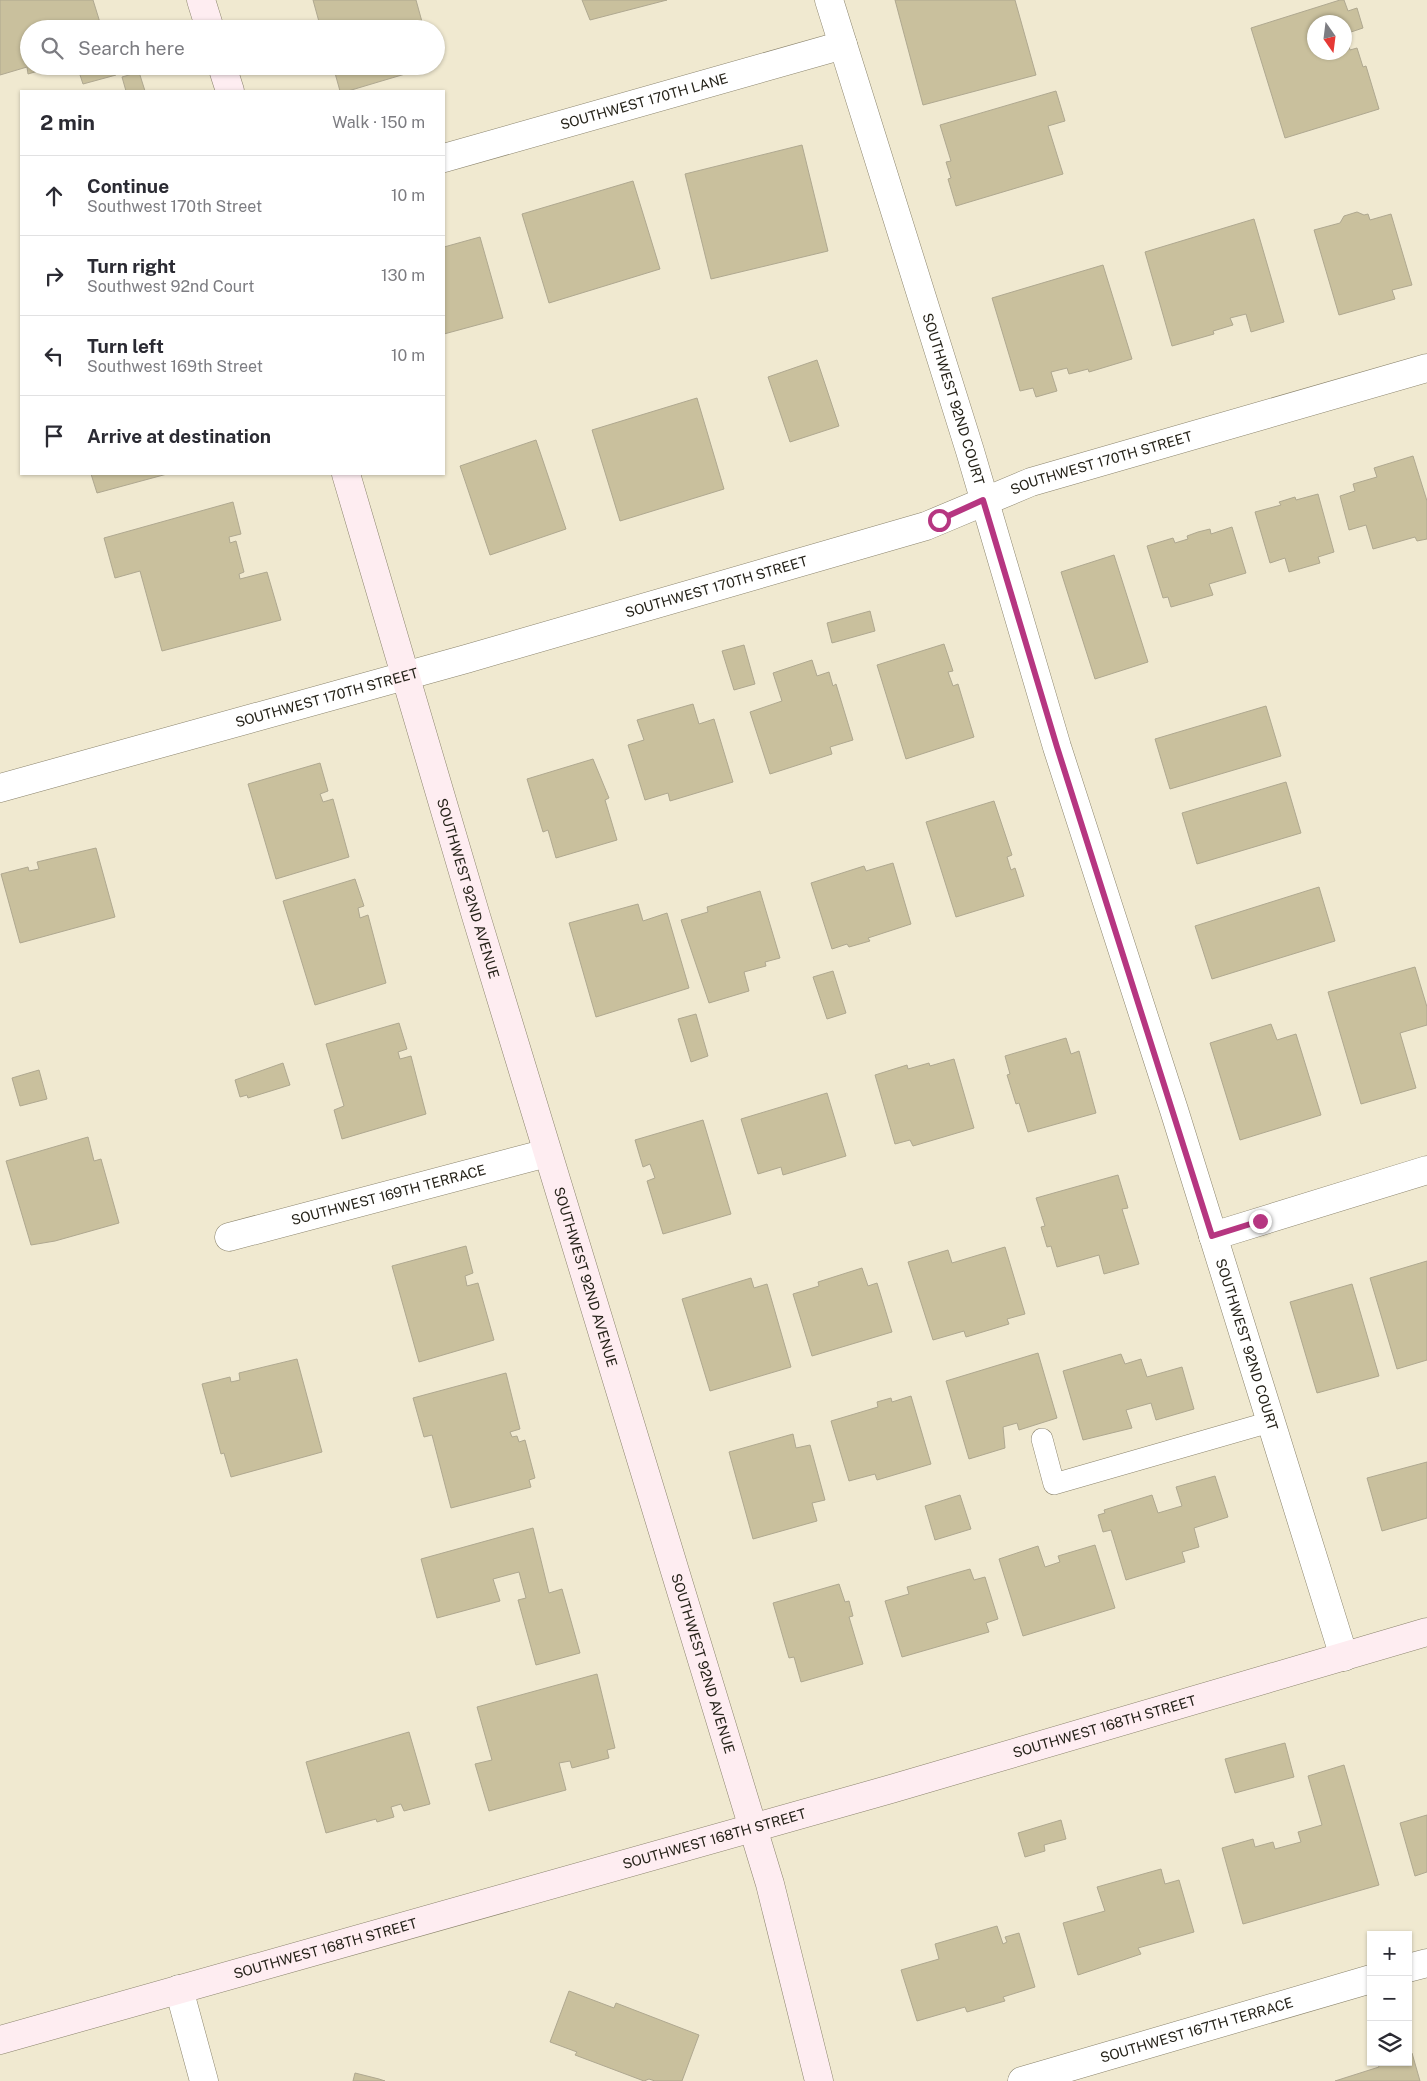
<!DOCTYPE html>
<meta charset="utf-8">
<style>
body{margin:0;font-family:"Public Sans",sans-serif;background:#f7f7f7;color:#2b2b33}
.controls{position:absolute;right:15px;bottom:15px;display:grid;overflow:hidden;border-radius:0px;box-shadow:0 1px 4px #0004}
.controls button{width:45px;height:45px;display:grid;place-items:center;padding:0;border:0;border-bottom:1px solid #e1e1e2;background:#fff;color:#2b2b33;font:25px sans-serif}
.compass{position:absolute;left:1307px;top:15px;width:45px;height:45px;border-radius:50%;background:#fff;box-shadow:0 1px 4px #0004;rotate:166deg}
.stop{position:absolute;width:15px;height:15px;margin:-11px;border:4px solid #b63681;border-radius:50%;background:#fff}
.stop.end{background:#b63681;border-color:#fff;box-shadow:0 1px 5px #0008}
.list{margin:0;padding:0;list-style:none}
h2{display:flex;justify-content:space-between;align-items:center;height:65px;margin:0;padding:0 20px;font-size:21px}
h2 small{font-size:16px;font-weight:400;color:#7c7c81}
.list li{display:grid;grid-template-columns:32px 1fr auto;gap:15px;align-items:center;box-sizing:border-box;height:80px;padding:0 20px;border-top:1px solid #e1e1e2}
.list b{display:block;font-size:19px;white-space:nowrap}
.list p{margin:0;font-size:16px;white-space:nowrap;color:#7c7c81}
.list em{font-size:16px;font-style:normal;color:#7c7c81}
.icon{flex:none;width:28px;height:28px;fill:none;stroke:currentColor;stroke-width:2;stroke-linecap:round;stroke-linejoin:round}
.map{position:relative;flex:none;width:1427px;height:2081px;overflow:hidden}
.search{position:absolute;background:#fff;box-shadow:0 1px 4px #0004;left:20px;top:20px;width:425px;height:55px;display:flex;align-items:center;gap:12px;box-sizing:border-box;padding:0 18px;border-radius:28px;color:#7c7c81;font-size:19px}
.panel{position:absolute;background:#fff;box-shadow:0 1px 4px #0004;left:20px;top:90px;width:425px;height:385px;border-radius:0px}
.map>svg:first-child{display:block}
.building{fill:#c9c09d;stroke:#afa890;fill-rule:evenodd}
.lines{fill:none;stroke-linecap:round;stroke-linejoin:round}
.lane-casing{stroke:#8a836c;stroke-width:22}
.street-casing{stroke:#8a836c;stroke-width:29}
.secondary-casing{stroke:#8a836c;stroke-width:29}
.lane{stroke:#fff;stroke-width:21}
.street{stroke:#fff;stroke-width:28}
.secondary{stroke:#feedf1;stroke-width:28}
.route{stroke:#b63681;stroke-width:6}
.labels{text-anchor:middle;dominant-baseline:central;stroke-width:4;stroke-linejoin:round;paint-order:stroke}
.street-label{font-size:14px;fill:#26231a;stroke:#fdf7dd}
</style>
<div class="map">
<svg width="1427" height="2081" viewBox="0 0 1427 2081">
<rect width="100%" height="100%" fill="#f0e9d0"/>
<path class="building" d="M0,0H93L102,29H29V66H55L28,74L27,67L0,75Z
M313,0H416L424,29H321Z
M582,0H667L590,20Z
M895,0H1015L1036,75L923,105Z
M1340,0H1344L1348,11L1357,8L1363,28L1345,34L1350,50L1357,48L1363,67L1366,66L1379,109L1285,138L1251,28ZM1314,22H1344V52H1314Z
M77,66H113L116,75L83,84Z
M333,66H432L348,91H340Z
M139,72L145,91H126L122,77Z
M1056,91L1065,121L1048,126L1063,174L956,206L948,179L951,178L946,162L951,161L940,125Z
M802,145L828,251L711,279L685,174Z
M633,181L660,269L549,303L522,214Z
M1357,212L1364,215L1368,214L1370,220L1391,214L1412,285L1392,290L1395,299L1339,315L1314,230L1340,223L1344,216Z
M1254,219L1284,322L1251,332L1246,314L1230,318L1233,325L1213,331L1214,334L1172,346L1145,252Z
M480,237L503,318L444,334V247Z
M1103,265L1132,359L1089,372L1088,369L1069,374L1067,368L1051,372L1057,391L1036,397L1033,388L1020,391L992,298Z
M817,360L839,426L790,442L768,377Z
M697,398L724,489L620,521L592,430Z
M536,440L566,529L490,555L460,466Z
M1413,456L1427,501V539L1417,541L1415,537L1373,549L1366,525L1349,530L1340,496L1355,491L1353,484L1377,477L1374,468Z
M91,474H167L97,493Z
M1318,494L1334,552L1318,557L1320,563L1289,572L1285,558L1270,563L1255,512L1281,505L1279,502L1295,497L1296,500Z
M233,502L241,534L229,537L230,543L236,541L244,572L239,574L240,579L267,572L281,620L162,651L140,571L115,578L104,538Z
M1232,527L1246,573L1209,584L1213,595L1171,607L1168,597L1163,598L1147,546L1173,538L1175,543L1188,539L1187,536L1198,532L1210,529L1211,534Z
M1114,555L1148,662L1095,679L1061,572Z
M870,611L875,631L832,643L827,623Z
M944,644L953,671L948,672L953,686L958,684L974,737L906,759L877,665Z
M744,645L755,684L734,690L722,651Z
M812,660L817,676L829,672L833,686L836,684L853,740L830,747L832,754L770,774L750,712L782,701L773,673Z
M693,704L699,724L714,719L733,782L670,801L668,793L645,800L628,745L644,740L637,720Z
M1266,706L1281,756L1170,789L1155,739Z
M593,759L609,798L605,800L617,840L556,858L548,830L543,832L527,779Z
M320,763L328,791L320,794L323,802L333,799L349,857L276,879L248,784Z
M1286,782L1301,833L1197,864L1182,813Z
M994,801L1012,855L1007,857L1011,870L1015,868L1024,896L956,917L926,822Z
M96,848L115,917L20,943L1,874L28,867L29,871L39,869L37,862Z
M893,863L911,924L868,938L870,941L849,947L847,944L832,949L811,883L864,866L866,871Z
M355,879L364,906L358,908L360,918L368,915L386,983L315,1005L283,901Z
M1319,887L1335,941L1212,979L1195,926Z
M760,891L780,958L765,962L766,966L744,972L749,991L709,1003L681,920L708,912L707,907Z
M638,904L643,921L667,913L689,988L596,1017L569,923Z
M1415,967L1427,1007V1025L1400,1033L1416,1088L1361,1104L1328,992Z
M833,971L846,1013L827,1019L813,977Z
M696,1014L708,1056L691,1062L678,1019Z
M399,1023L407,1049L398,1052L400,1059L411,1056L426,1114L342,1139L334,1110L344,1106L326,1044Z
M1271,1024L1277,1040L1296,1034L1321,1115L1240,1140L1210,1043Z
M1066,1038L1071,1054L1079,1051L1096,1113L1028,1132L1019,1103L1016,1104L1007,1075L1010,1074L1005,1056Z
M954,1059L974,1128L913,1146L910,1140L895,1144L875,1075L907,1065L908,1069L929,1063L930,1066Z
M283,1063L290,1085L248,1098L247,1095L240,1097L235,1080Z
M39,1070L47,1099L20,1106L12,1078Z
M827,1093L846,1156L783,1175L781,1167L758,1174L741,1119Z
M703,1120L731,1214L663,1234L647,1181L655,1178L650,1164L643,1167L635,1140Z
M88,1137L94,1161L101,1159L119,1223L55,1241L31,1245L6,1161Z
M1118,1175L1128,1208L1122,1209L1139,1264L1104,1274L1099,1255L1057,1267L1051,1246L1047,1247L1041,1227L1045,1226L1036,1198Z
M466,1246L473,1273L465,1276L467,1286L478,1283L494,1340L419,1362L392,1266Z
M1005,1247L1025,1314L1007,1319L1009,1324L966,1337L964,1331L933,1340L908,1262L948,1250L952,1263Z
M1427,1261V1360L1397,1369L1370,1278Z
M862,1268L868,1286L877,1283L892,1332L812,1356L793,1294L819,1286L818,1282Z
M751,1278L754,1288L767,1284L791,1367L710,1391L682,1299Z
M1352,1284L1379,1376L1317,1393L1290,1302Z
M1038,1353L1057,1418L1019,1430L1017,1423L1003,1427L1005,1448L969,1459L946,1381Z
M1121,1354L1125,1364L1141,1359L1147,1377L1182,1367L1194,1409L1156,1420L1151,1403L1126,1410L1132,1428L1083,1440L1063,1371Z
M297,1359L322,1452L231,1477L224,1453L221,1454L202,1384L230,1377L231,1382L240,1380L239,1373Z
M506,1373L520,1429L510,1432L512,1437L517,1436L519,1442L525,1440L535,1478L529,1480L531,1487L451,1508L432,1435L424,1437L413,1398Z
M911,1396L931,1464L877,1480L875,1474L849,1481L831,1421L878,1407L877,1402L891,1398L892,1402Z
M793,1434L796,1448L810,1445L825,1500L812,1503L817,1521L753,1539L729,1452Z
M1427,1462V1518L1382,1531L1367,1478Z
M1215,1476L1228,1517L1194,1528L1199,1547L1182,1552L1185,1562L1126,1580L1111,1530L1103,1532L1098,1515L1105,1513L1104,1510L1152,1495L1158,1513L1182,1506L1176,1487Z
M960,1495L971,1529L935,1540L925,1506Z
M533,1528L549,1593L562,1589L580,1653L536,1665L518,1600L526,1598L519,1572L493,1579L500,1601L437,1618L421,1559Z
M1095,1545L1115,1608L1023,1636L999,1559L1038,1546L1045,1567L1060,1562L1058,1556Z
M970,1569L974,1580L985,1577L998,1619L986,1623L989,1632L902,1657L885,1601L909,1594L907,1587Z
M839,1584L845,1602L849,1601L853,1616L849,1617L863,1664L801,1682L794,1657L789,1658L773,1603Z
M597,1674L615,1748L607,1750L609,1758L572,1768L570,1761L559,1763L566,1790L489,1811L475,1764L492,1760L477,1707Z
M409,1732L430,1804L404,1811L401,1804L391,1807L394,1817L377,1822L376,1819L326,1833L306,1762Z
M1285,1743L1294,1777L1235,1793L1225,1759Z
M1344,1765L1379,1885L1243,1924L1222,1848L1253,1839L1255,1847L1273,1842L1275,1849L1301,1842L1298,1832L1322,1825L1308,1776Z
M1427,1815V1872L1415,1876L1400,1823Z
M1061,1820L1066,1839L1044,1845L1045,1851L1025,1857L1018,1833Z
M1161,1869L1165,1884L1179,1880L1194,1932L1138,1948L1141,1954L1078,1975L1063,1923L1105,1911L1097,1887Z
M997,1926L1003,1944L1007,1942L1005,1937L1019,1933L1035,1987L1003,1997L1005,2001L967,2012L965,2007L917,2021L901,1970L939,1959L935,1944Z
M569,1991L614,2008L616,2003L699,2035L682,2081H655L649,2079L644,2081L575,2055L577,2052L550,2042Z
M1412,2053L1420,2081H1335L1379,2067L1378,2064L1383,2062H1408V2054Z
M355,2073L379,2079L385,2081H353Z"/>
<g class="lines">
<g class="lane-casing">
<path id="lane" d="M1042,1439L1054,1484L1270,1422"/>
</g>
<g class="street-casing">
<g id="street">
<path id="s1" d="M829,0L970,451L1057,747L1174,1110L1344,1657"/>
<path id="s2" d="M444,158L843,45"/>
<path id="s3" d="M0,788L466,659L926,526L1031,482L1427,368"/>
<path d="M1213,1236L1427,1170"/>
<path id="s4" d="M229,1237L547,1153"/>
<path d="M1408,1968L1427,1963"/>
<path d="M179,1989L204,2081"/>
<path id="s5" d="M1022,2081L1371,1979"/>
</g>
</g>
<g class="secondary-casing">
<g id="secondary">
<path d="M201,0L210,29"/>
<path d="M222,66L230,91"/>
<path id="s6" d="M346,474L476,916L770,1884L819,2081"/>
<path id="s7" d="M0,2040L891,1789L1427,1632"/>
</g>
</g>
<use href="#lane" class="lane"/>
<use href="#street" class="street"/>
<use href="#secondary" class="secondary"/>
</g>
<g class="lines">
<path class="route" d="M939,520L983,500L1057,747L1212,1236L1260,1221"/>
</g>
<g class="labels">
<g class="street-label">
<text stroke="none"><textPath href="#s2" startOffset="208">SOUTHWEST 170TH LANE</textPath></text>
<text stroke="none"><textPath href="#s1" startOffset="418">SOUTHWEST 92ND COURT</textPath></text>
<text stroke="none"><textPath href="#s3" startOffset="1149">SOUTHWEST 170TH STREET</textPath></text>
<text stroke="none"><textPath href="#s3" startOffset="744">SOUTHWEST 170TH STREET</textPath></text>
<text stroke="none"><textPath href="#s3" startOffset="339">SOUTHWEST 170TH STREET</textPath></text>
<text stroke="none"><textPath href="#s6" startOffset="432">SOUTHWEST 92ND AVENUE</textPath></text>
<text stroke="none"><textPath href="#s4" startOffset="165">SOUTHWEST 169TH TERRACE</textPath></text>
<text stroke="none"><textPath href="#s6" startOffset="838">SOUTHWEST 92ND AVENUE</textPath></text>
<text stroke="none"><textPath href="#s1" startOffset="1408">SOUTHWEST 92ND COURT</textPath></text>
<text stroke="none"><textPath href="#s6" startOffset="1242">SOUTHWEST 92ND AVENUE</textPath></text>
<text stroke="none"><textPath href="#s7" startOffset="1148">SOUTHWEST 168TH STREET</textPath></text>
<text stroke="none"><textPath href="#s7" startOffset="742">SOUTHWEST 168TH STREET</textPath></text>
<text stroke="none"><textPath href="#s7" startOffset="338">SOUTHWEST 168TH STREET</textPath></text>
<text stroke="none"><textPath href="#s5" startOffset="182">SOUTHWEST 167TH TERRACE</textPath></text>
</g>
</g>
</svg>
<div class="controls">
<button>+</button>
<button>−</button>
<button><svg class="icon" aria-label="layers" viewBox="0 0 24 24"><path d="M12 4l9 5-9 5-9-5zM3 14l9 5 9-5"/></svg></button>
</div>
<svg class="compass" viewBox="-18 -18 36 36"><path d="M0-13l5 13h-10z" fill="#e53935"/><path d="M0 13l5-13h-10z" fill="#7c7c81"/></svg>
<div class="stop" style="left:939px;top:520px"></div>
<div class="stop end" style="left:1260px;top:1221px"></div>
<div class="search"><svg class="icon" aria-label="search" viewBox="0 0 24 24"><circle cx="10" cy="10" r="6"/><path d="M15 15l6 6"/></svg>Search here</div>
<section class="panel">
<h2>2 min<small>Walk · 150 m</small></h2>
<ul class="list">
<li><svg class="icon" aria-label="ahead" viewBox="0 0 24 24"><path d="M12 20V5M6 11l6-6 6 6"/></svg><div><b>Continue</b><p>Southwest 170th Street</p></div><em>10 m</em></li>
<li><svg class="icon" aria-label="right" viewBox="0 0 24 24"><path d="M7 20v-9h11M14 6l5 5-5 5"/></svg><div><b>Turn right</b><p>Southwest 92nd Court</p></div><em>130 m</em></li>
<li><svg class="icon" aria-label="left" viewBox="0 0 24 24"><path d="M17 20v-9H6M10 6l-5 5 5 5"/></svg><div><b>Turn left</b><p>Southwest 169th Street</p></div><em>10 m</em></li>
<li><svg class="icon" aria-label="arrive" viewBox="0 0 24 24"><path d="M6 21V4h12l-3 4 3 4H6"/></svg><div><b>Arrive at destination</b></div></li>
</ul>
</section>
</div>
